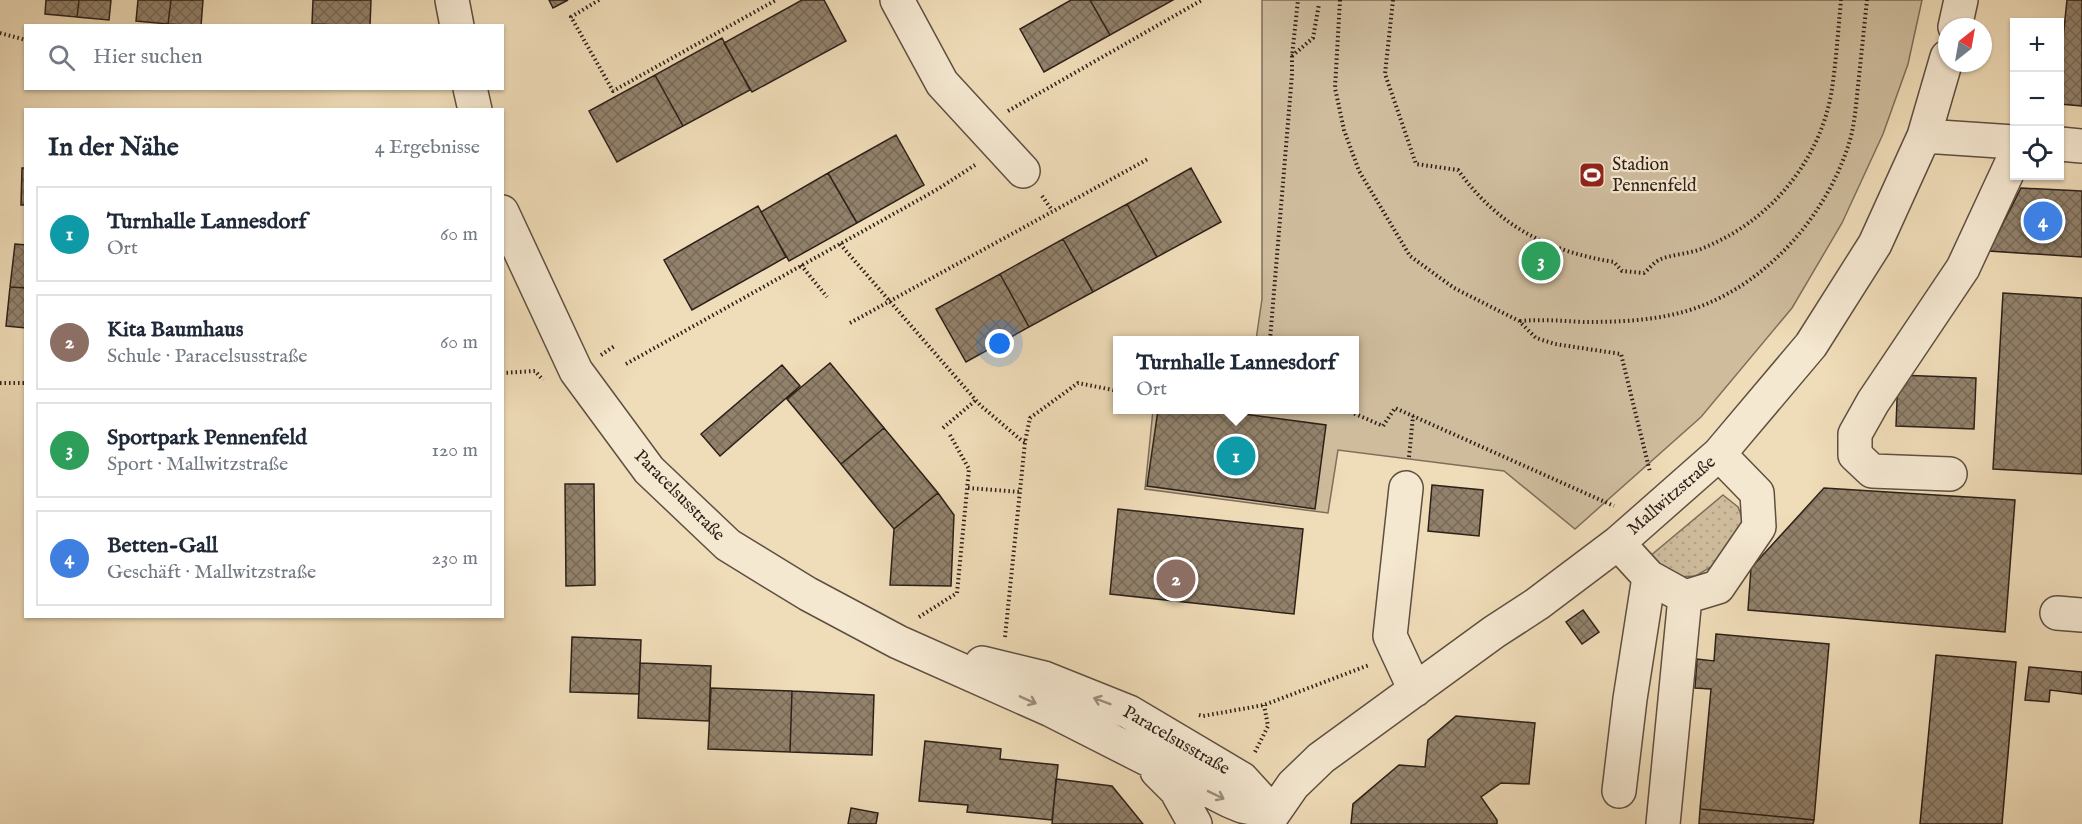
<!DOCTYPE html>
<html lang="de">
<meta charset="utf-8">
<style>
body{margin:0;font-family:"IM FELL English",serif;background:#f2f2f3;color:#1f2937}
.controls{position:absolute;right:18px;top:18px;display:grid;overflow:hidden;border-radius:0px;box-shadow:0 2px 4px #0004}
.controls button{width:54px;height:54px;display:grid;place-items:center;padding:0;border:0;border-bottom:2px solid #e0e1e3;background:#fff;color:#1f2937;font:30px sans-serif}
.compass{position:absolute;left:1938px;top:18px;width:54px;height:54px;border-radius:50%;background:#fff;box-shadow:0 2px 4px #0004;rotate:31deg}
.you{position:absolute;left:1000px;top:344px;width:21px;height:21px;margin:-15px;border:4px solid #fff;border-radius:50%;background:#1a73e8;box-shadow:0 0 0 9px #1a73e833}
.badge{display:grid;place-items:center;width:39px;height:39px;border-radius:50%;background:#b45309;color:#fff;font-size:20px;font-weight:700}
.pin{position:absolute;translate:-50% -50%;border:3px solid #fff;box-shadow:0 2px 6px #0006}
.popup{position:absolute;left:1113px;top:336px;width:246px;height:78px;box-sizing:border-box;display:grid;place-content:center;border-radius:0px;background:#fff;filter:drop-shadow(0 2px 4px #0005);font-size:20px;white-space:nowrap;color:#747a83}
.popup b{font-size:22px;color:#1f2937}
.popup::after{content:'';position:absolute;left:50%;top:100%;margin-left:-12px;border:12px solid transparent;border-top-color:#fff}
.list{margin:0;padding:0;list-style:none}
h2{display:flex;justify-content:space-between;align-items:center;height:78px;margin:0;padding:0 24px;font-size:26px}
h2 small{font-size:20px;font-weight:400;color:#747a83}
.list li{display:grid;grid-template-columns:39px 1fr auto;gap:18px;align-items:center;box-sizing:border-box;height:96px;margin:0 12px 12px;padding:0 12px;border:2px solid #e0e1e3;border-radius:0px}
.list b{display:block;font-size:22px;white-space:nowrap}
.list p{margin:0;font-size:20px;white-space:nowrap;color:#747a83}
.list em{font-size:20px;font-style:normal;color:#747a83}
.icon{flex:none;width:33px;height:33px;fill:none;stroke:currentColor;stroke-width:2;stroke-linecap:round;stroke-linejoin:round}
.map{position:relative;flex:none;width:2082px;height:824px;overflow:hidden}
.search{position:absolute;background:#fff;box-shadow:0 2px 4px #0004;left:24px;top:24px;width:480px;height:66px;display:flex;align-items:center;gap:15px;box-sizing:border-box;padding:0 21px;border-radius:0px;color:#747a83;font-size:22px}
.panel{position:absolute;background:#fff;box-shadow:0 2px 4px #0004;left:24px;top:108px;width:480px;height:510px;border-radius:0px}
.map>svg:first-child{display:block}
.grass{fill:url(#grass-dots);stroke:#7e6e5b;stroke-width:1.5}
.garden{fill:#cebc9d;stroke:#7e6e5b;stroke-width:1.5}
.building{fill:url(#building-cross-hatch);stroke:#2d2019;stroke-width:1.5}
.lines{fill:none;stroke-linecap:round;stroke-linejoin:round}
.minor-casing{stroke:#5e4f41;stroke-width:36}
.path{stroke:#2d2019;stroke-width:4;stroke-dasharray:1.5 3;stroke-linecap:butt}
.minor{stroke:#f5e8d1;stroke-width:33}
.oneway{stroke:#9b8e7e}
.labels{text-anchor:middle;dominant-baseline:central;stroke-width:4.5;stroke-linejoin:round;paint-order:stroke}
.poi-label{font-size:18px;fill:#2d2019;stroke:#f5e8d1;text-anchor:start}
.street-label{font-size:18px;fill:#2d2019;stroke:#f5e8d1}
</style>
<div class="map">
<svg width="2082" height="824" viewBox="0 0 2082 824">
<defs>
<pattern id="grass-dots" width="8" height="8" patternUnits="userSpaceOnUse" patternTransform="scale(1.5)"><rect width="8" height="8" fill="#cebc9d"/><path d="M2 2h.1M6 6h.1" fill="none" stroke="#b1a187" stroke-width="1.8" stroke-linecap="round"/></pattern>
<pattern id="building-cross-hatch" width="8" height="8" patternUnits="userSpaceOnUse" patternTransform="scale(1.5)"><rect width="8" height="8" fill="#92826c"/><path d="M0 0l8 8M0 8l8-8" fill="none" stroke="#786a58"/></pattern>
</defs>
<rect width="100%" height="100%" fill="#efdcb8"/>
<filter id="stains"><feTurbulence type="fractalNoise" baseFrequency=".00333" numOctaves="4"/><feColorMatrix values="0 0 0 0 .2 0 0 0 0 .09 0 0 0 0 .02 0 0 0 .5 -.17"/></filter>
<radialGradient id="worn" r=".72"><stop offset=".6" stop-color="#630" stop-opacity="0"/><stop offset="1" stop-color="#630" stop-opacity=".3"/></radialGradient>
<path class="grass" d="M1723,495L1738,507L1743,520L1740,530L1714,565L1696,576L1676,577L1649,557Z"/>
<path class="garden" d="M1262,0H1922L1908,64L1883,134L1842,223L1792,308L1701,417L1575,529L1504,471L1338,450L1328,513L1145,489L1153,410H1354V340H1256L1262,299Z"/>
<path class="building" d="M46,0H79L77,17L45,14Z
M79,0H111L109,20L77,17Z
M138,0H171L168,24L136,21Z
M171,0H203L201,26L168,24Z
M313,0H371L370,26L312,24Z
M549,0H568L553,8Z
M802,0H824L846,41L752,92L724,43Z
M1071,0H1090L1110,35L1044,72L1020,29Z
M1090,0H1173L1110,35Z
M2067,0H2082V106L2060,104V67Z
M722,38L750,90L683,126L655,75Z
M655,75L683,126L617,162L589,111Z
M896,135L924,185L857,223L828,173Z
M22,168H26V205H21Z
M1191,168L1221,222L1157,257L1127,204Z
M828,173L857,223L789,261L761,212Z
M2021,188L2082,191V257L1989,251Z
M1127,204L1157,257L1093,292L1063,239Z
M758,206L786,257L692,310L664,260Z
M1063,239L1093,292L1029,327L1000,274Z
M15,244L26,245V288L10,287Z
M1000,274L1029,327L966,362L936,309Z
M10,287L26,288V328L6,326Z
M2003,293L2082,298V474L1993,469Z
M830,363L884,428L841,464L787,399Z
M782,365L800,386L720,456L701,434Z
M1898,375L1976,378L1974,429L1896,426Z
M1158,410H1213L1326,425L1315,509L1147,486Z
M884,428L938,493L894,529L841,464Z
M565,484H594L595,585L566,586Z
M1432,485L1483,490L1479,536L1428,531Z
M1824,488L2015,500L2005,632L1748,610L1751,568Z
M938,493L954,515L951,586L890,585L894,529Z
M1118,509L1303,529L1294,614L1110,594Z
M1583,610L1599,632L1582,644L1566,622Z
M1716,634L1829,644L1814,820L1700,809L1711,689L1695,688L1697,659L1714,661Z
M572,637L641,640L639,694L570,692Z
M1936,655L2016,662L2002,824H1920Z
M640,663L711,666L709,721L638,718Z
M2029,667L2082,672V694L2050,690L2049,702L2025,700Z
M711,688L792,691L790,752L708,749Z
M792,691L874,695L872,755L790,752Z
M1456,716L1535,723L1529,784L1501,783L1481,797L1497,820V824H1351L1353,804L1399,765L1425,767L1428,740Z
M925,741L1001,749L1000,759L1058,765L1052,820L967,812L968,805L919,801Z
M1056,779L1112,786L1143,824H1052Z
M851,808L878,813L876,824H848Z
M1700,809L1814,820L1813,824H1699Z"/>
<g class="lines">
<g class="minor-casing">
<path id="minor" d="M452,0L457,26
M897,0L942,83L1023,171
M1955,27L1961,0
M470,88L475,110
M1924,136L2014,142
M2060,144L2082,146
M502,212L576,371L649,470L728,545L808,594L898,642L1051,710L1230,801L1242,806L1272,812
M1950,474L1872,471L1855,455V434L1873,402L1963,268L2014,158
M1406,488L1390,636L1415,690
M1618,543L1649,577L1685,597L1718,587L1759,527L1757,493L1719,454
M2057,613L2082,615
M982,663L1044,678L1129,712L1242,779L1272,812
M1157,771L1176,790L1195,824
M1619,791L1630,699L1649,577
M1266,824L1293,785L1321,758L1494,632L1537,604L1618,543L1719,454L1811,345L1875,244L1924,136L1947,57
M1663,824L1685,597"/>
</g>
<path class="path" d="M599,0L571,17L613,91L776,0
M1340,0L1335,88L1344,130L1359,171L1410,256L1454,288L1519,321L1536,338L1555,344L1621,354L1650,472
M1393,0L1385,74L1416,164L1458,170C1498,226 1547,251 1614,262L1622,271L1644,273C1649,269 1655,261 1661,259C1674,254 1688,254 1701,249C1711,245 1721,240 1730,235C1781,206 1820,154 1831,95C1836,64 1838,32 1841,0
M0,33L26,40
M1292,56L1313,38L1319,4
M1008,111L1202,0
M1042,196L1052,210
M840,244L980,405L1021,440L1025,442
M801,265L827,297
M1520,321C1542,319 1562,321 1584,322C1615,322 1648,321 1679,313C1760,293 1827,218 1850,140C1855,122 1856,104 1858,86C1861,57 1864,29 1867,0
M850,323L1148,159
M1270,340L1292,74V56L1298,0
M601,355L616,345
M626,364L938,189L975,165
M502,373L535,371L543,380
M0,383H26
M1346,410L1383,426L1395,408L1614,506
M943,428L976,400
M1409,457L1413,416
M968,488L1021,492
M919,617L957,593L969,469L950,435
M1005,637L1025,442L1030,418L1078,383L1118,391
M1199,715L1203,716L1264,705L1369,665
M1255,752L1268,726L1264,705"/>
<use href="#minor" class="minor"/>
</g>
<defs><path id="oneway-shaft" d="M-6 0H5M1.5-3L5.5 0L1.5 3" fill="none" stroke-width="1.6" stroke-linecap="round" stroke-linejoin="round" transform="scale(1.5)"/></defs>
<g class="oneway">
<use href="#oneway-shaft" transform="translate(1028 700) rotate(24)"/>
<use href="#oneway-shaft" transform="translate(1102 701) rotate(-159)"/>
<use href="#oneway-shaft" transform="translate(1216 795) rotate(26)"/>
</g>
<defs>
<g id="stadium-square" transform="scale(1.35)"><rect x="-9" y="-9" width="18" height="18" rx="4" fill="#8f2418" stroke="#f5e8d1"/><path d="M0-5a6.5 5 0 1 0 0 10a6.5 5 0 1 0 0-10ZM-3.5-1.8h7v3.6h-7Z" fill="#fff"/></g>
</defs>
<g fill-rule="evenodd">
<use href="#stadium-square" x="1592" y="175"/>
</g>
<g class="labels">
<g class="poi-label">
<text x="1612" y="165">Stadion<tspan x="1612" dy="21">Pennenfeld</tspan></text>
</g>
<g class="street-label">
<text transform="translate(679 496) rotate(45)">Paracelsusstraße</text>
<text transform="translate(1672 496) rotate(-41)">Mallwitzstraße</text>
<text transform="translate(1176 741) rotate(30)">Paracelsusstraße</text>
</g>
</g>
<rect width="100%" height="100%" filter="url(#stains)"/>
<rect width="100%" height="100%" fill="url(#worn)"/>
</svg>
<div class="controls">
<button>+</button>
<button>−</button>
<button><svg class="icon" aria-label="locate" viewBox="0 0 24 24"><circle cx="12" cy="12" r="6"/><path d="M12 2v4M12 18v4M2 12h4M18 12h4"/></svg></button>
</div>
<svg class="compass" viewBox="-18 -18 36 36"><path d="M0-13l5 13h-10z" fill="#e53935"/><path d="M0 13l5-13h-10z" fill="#747a83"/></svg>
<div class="you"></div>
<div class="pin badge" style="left:1236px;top:456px;background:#0f9aa8">1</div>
<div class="popup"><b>Turnhalle Lannesdorf</b>Ort</div>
<div class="pin badge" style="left:1176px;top:579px;background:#8d6e63">2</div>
<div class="pin badge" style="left:1541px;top:261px;background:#2e9e5b">3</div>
<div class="pin badge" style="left:2043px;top:221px;background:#3f7fe0">4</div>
<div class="search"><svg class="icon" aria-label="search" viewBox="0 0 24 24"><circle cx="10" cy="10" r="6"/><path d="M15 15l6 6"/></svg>Hier suchen</div>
<section class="panel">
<h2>In der Nähe<small>4 Ergebnisse</small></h2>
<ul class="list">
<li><span class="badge" style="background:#0f9aa8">1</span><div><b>Turnhalle Lannesdorf</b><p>Ort</p></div><em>60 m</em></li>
<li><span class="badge" style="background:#8d6e63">2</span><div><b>Kita Baumhaus</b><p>Schule · Paracelsusstraße</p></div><em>60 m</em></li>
<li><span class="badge" style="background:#2e9e5b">3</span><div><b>Sportpark Pennenfeld</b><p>Sport · Mallwitzstraße</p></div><em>120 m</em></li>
<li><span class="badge" style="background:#3f7fe0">4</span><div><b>Betten-Gall</b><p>Geschäft · Mallwitzstraße</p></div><em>230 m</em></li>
</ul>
</section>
</div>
